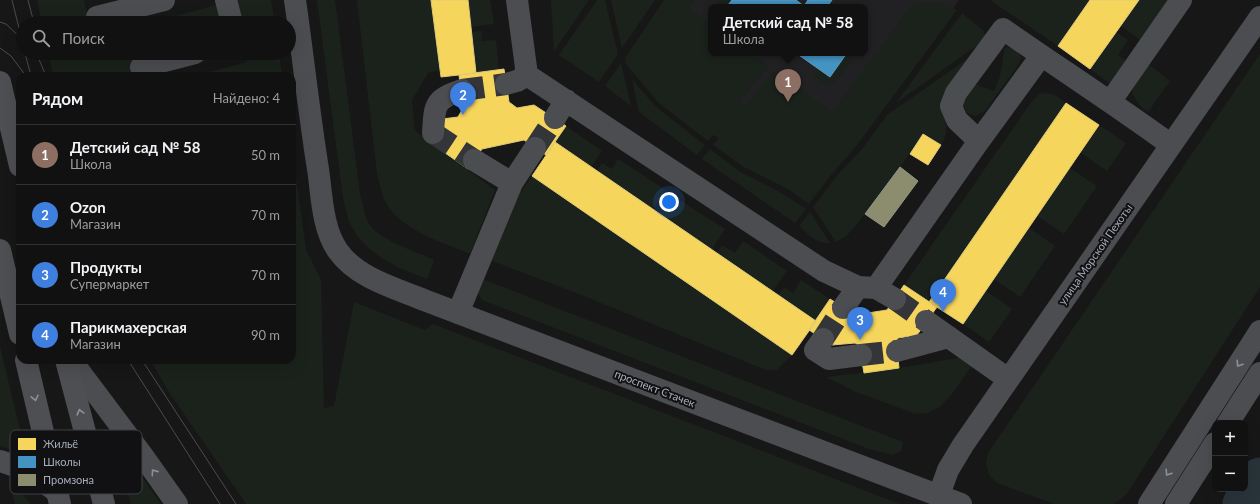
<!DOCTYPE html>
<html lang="ru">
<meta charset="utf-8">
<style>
body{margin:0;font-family:Lato,sans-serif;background:#1a1a1a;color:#f1f3f6}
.controls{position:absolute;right:12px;bottom:12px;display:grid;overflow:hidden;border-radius:8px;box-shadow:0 4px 16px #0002}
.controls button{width:36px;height:36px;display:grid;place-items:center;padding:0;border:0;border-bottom:1px solid #303131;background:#111;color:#f1f3f6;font:20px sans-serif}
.you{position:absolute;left:669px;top:202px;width:14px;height:14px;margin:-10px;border:3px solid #fff;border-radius:50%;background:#1a73e8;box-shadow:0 0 0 6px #1a73e833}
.badge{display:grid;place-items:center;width:26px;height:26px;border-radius:50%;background:#0b8043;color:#fff;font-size:13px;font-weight:700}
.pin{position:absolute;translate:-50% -33px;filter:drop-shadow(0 1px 2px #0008)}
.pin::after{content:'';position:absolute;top:21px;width:14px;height:12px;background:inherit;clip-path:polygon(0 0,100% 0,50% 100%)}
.popup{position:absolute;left:708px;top:4px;width:160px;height:52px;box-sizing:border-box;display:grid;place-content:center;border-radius:8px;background:#111;filter:drop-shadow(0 1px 3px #0005);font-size:13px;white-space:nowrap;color:#9c9d9f}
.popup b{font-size:15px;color:#f1f3f6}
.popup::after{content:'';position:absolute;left:50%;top:100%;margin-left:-8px;border:8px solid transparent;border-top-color:#111}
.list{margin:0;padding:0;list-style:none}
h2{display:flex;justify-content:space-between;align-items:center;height:52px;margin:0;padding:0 16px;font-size:17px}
h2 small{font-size:13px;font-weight:400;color:#9c9d9f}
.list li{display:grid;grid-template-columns:26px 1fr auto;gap:12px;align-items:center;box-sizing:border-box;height:60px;padding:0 16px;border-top:1px solid #303131}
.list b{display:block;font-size:15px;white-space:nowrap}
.list p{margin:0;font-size:13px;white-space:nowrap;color:#9c9d9f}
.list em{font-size:13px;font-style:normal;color:#9c9d9f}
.icon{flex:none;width:22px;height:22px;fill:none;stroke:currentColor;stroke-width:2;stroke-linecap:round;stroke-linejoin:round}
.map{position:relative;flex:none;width:1260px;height:504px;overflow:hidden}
.search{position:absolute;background:#111;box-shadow:0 4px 16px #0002;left:16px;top:16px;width:280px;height:44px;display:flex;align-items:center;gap:10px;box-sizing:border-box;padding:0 14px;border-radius:22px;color:#9c9d9f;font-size:15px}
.panel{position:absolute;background:#111;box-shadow:0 4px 16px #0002;left:16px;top:72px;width:280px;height:292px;border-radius:12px}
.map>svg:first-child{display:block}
.built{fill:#212123;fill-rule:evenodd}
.green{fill:#1b221b}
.homes{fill:#f6d55c;stroke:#dec978}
.schools{fill:#4393c3;stroke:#619bc0}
.industry{fill:#8c8c6e;stroke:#949685}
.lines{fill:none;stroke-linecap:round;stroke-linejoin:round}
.river{stroke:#29343a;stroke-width:41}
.minor-tunnel{stroke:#343538;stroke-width:22;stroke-dasharray:22 11;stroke-linecap:butt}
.minor{stroke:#4b4d50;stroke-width:22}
.major{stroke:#4e4f52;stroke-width:22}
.tram{stroke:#4b4c4f;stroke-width:1}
.oneway{stroke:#8b919a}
.oneway2{stroke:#8c929b}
.labels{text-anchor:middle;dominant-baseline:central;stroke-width:4;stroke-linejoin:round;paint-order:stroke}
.street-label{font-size:11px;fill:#a7aeba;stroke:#111113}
.key{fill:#111113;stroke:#3e4045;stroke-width:1}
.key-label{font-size:11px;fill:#a7aeba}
</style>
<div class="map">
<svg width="1260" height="504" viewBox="0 0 1260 504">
<rect width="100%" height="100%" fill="#171717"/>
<path class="built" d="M678,0H959L904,78L812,185L731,123ZM711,7H865V53H711Z"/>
<path class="green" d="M37,0H84L89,23H42Z
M231,0H271L275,23H237Z
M317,0H335L360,194C363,204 364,214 369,224C379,240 417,252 434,260L427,279C395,267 362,253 348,219C346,212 345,205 343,198Z
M357,0H431L440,70L428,73L412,100L415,130L428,141L495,190L470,254C441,241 397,230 384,198C381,191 379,182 377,174Z
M468,0H490L494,24L471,27Z
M551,0H589L554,51Z
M597,0H605L618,54L599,82L559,55Z
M611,0H655L622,48Z
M664,0H694L689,8L711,24V53H751L769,66L740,101L745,106L774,71L832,112L911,6C929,0 940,0 957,10L857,145L830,176L809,204L788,189L742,166L713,145L719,138L713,135L708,141L659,103L626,64L625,58Z
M717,0H732L728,5L731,7H717Z
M990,0H1090L1058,46Z
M1139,0H1170L1143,42L1121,26Z
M220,4L224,23H149Z
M962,13L984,31V38L979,44L896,103Z
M481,31L482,41L496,40L499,70L476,73L471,32Z
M1116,32L1128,40L1118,55L1128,62L1112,85L1090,69Z
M1005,47L1017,48L1021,58L1017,67L984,112L975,116L967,113L963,106L964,97L974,84L994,91L1000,76Z
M48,53H129L135,76H53Z
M245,53H279L282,76H194L247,62Z
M847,53H857L836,83C826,87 821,81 813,76L819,69L830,77Z
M1260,54V287L1126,495L1114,504H1054L997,483L989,475L986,464L988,453Z
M973,55L941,106C945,124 951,128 941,145L923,134L900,167L854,228L846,236L836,242L813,207L834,179L862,149L887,115Z
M621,63L631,106L605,86Z
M1147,63L1170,81L1148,112L1140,106L1132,93L1135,83Z
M632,79L655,106L705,145L697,155L639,112Z
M1048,93L1057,96L1066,103L929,302L904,285L1032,101L1039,94Z
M1099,125L1126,143L1107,171L1080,152Z
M566,126L602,151L591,167L555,142Z
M710,149L739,171L785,195L806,209L795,223L702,159Z
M292,150L306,249L321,280L324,408L334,406L354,302L425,330L433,324L900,504H246L171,395L150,360H292Z
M618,159L666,190L653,209L597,171L602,163L612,169Z
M1070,168L1097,186L1064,234L1037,216Z
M532,176L792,355L777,370H766L579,294L490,260L519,195Z
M681,201L725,229L712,249L659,213L664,205L674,212Z
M810,212L830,243C818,245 808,234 799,226Z
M1029,228L1055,246L1020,297L994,279Z
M743,241L787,271L773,291L717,253L722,245L735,253Z
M482,279L903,442L901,451L893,455L869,449L482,300C476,293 479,288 482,279Z
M801,280L830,299L816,321L778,295L784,287L793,293Z
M986,291L1012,309L989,342L963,324Z
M0,347L25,450L22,453L0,446Z
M958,358L965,359L973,364L952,394L941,406L928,413L916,414L856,392L826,377L899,368Z
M121,449L124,451L161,504H131L118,453V450Z
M9,485L22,494L31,504H15Z"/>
<path class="homes" d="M431,0H468L476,73L441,77Z
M1090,0H1139L1090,69L1058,46Z
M504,69L509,102L517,108L534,105L566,126L546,155L524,140L482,149L468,169L428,141L442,119L458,117L463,108L459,75Z
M1066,103L1099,125L963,324L929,302Z
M923,134L941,145L928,165L910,154Z
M555,142L816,321L792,355L532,176Z
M904,285L937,307L917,335L898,338L896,341L899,368L864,373L859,345L855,343L832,345L809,330L830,299L855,315L887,310Z"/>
<path class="schools" d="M732,0H796L804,6L808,0H832L827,7H731L728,5Z
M796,53H847L830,77Z"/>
<path class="industry" d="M900,167L918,181L884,227L865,214Z"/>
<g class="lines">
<path class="river" d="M1243,504L1260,478"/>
<path class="minor-tunnel" d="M462,90L506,84
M433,133L474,160
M535,148L555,118
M895,299L926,321
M823,339L843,308
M861,355L897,351"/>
<path class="minor" d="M226,0L232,23
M295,0C303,56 309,113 318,169C322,196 322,228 338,251C357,278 395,288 424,300L961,504
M517,0L527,75L824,271L858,287L876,288L895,299
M97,17L164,0
M141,67L195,53
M506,84L517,81L527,75
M1110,102L1181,0
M555,118L566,100
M433,133C435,105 433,100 462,90
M979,141L1041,56
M512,183L535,148
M876,288L979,141L957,120L951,106L956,93L1003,29C1059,68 1116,105 1171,145
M843,308L858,287
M458,313L512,183L474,160
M926,321L1008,379
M823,339L815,350L829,359L861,355
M897,351L949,337
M71,360L143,456L177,504
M1228,423L1260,373
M0,461L27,470L57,492
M939,495L948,470L963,445L1260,17
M1149,504L1260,331
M1176,504L1215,443"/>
<path class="major" d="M0,82L20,166
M0,250L20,334
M26,360L60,504
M66,360L104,504"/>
<path class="tram" d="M12,0L23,44
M28,0L34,23
M0,22L6,24L22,39
M0,48L11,56L26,76
M25,53L31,76
M34,53L38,57L46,76
M128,360L220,504
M142,360L236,504"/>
</g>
<defs><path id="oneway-chevron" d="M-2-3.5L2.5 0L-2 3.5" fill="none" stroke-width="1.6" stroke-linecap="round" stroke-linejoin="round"/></defs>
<g class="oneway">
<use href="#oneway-chevron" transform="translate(1239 364) rotate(123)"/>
<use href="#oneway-chevron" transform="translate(154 472) rotate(-125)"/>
<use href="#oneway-chevron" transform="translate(1168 473) rotate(123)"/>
</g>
<g class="oneway2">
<use href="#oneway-chevron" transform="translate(35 398) rotate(77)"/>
<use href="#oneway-chevron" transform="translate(80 412) rotate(-105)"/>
</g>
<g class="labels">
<g class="street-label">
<text transform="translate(1095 254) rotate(-55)">улица Морской Пехоты</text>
<text transform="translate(655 388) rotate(21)">проспект Стачек</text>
</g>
</g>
<rect x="10" y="430" width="132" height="64" rx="6" class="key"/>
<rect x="18" y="438" width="18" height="12" fill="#f6d55c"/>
<rect x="18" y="456" width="18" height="12" fill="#4393c3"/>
<rect x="18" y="474" width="18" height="12" fill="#8c8c6e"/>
<g class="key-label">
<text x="43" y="448">Жильё</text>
<text x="43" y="466">Школы</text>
<text x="43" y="484">Промзона</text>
</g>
</svg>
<div class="controls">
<button>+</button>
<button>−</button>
</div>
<div class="you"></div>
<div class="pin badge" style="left:788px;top:102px;background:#8d6e63">1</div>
<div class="popup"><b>Детский сад № 58</b>Школа</div>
<div class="pin badge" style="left:463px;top:115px;background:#3f7fe0">2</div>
<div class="pin badge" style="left:860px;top:340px;background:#3f7fe0">3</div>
<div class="pin badge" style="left:943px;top:312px;background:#3f7fe0">4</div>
<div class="search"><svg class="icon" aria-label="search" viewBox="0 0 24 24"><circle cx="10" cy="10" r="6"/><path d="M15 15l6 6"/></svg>Поиск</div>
<section class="panel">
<h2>Рядом<small>Найдено: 4</small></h2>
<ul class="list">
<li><span class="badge" style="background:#8d6e63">1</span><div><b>Детский сад № 58</b><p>Школа</p></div><em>50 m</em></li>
<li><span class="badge" style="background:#3f7fe0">2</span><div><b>Ozon</b><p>Магазин</p></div><em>70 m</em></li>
<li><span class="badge" style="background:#3f7fe0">3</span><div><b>Продукты</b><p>Супермаркет</p></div><em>70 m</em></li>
<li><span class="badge" style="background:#3f7fe0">4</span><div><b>Парикмахерская</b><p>Магазин</p></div><em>90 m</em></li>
</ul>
</section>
</div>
